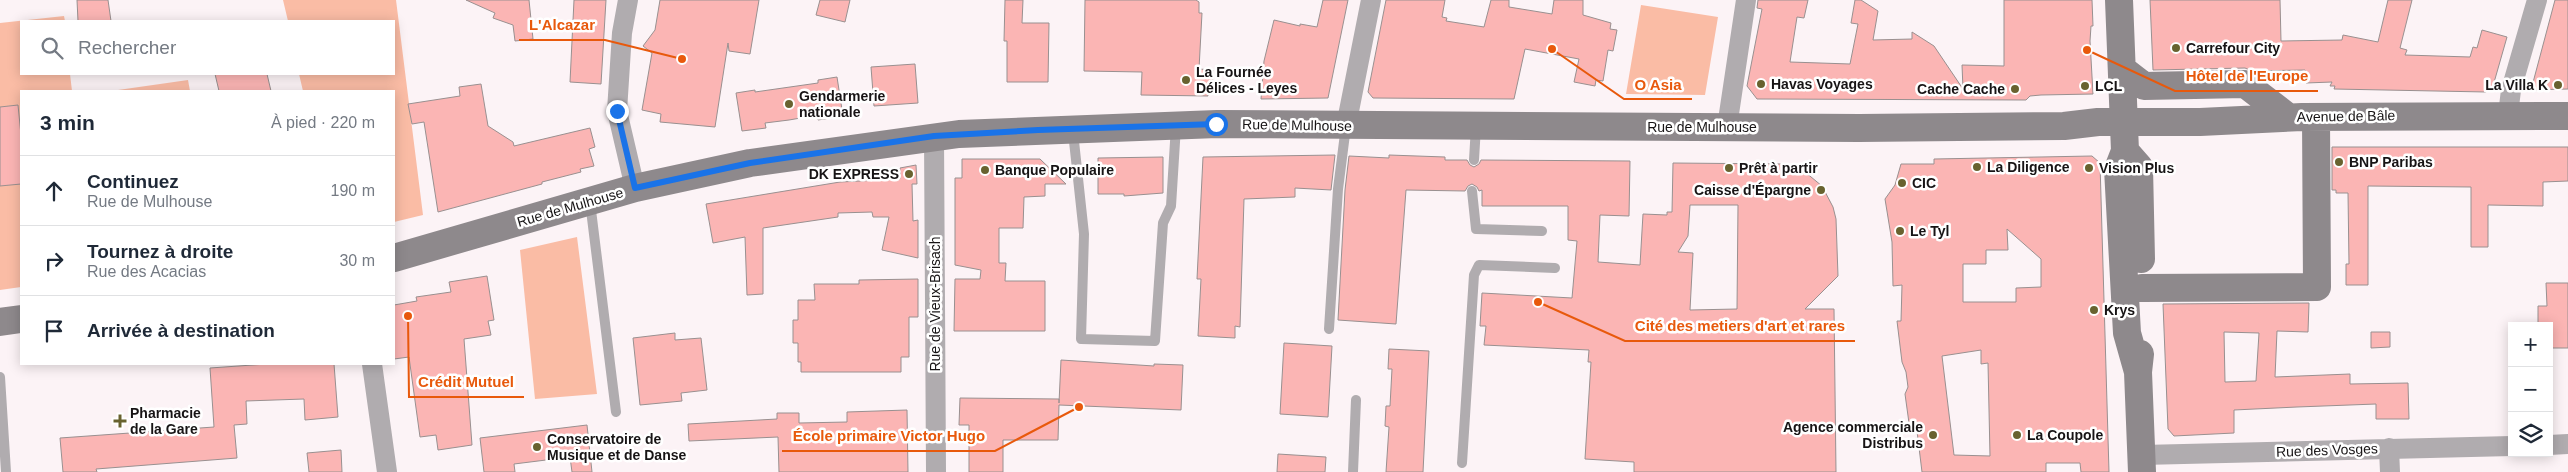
<!DOCTYPE html>
<html lang="fr">
<meta charset="utf-8">
<style>
body{margin:0;font-family:Arial,sans-serif;background:#f6f6f7;color:#1f2937}
.controls{position:absolute;right:15px;bottom:15px;display:grid;overflow:hidden;border-radius:0px;box-shadow:0 2px 12px #0003}
.controls button{width:45px;height:45px;display:grid;place-items:center;padding:0;border:0;border-bottom:1px solid #e0e1e3;background:#fff;color:#1f2937;font:25px sans-serif}
.stop{position:absolute;width:15px;height:15px;margin:-11px;border:4px solid #1a73e8;border-radius:50%;background:#fff}
.stop.end{background:#1a73e8;border-color:#fff;box-shadow:0 1px 5px #0008}
.list{margin:0;padding:0;list-style:none}
h2{display:flex;justify-content:space-between;align-items:center;height:65px;margin:0;padding:0 20px;font-size:21px}
h2 small{font-size:16px;font-weight:400;color:#747a83}
.list li{display:grid;grid-template-columns:32px 1fr auto;gap:15px;align-items:center;box-sizing:border-box;height:70px;padding:0 20px;border-top:1px solid #e0e1e3}
.list b{display:block;font-size:19px;white-space:nowrap}
.list p{margin:0;font-size:16px;white-space:nowrap;color:#747a83}
.list em{font-size:16px;font-style:normal;color:#747a83}
.icon{flex:none;width:28px;height:28px;fill:none;stroke:currentColor;stroke-width:2;stroke-linecap:round;stroke-linejoin:round}
.map{position:relative;flex:none;width:2568px;height:472px;overflow:hidden}
.search{position:absolute;background:#fff;box-shadow:0 2px 12px #0003;left:20px;top:20px;width:375px;height:55px;display:flex;align-items:center;gap:12px;box-sizing:border-box;padding:0 18px;border-radius:0px;color:#747a83;font-size:19px}
.panel{position:absolute;background:#fff;box-shadow:0 2px 12px #0003;left:20px;top:90px;width:375px;height:275px;border-radius:0px}
.map>svg:first-child{display:block}
.green{fill:#fabca5}
.building{fill:#fbb5b4;stroke:#999090;fill-rule:evenodd}
.lines{fill:none;stroke-linecap:round;stroke-linejoin:round}
.lane{stroke:#b0acaf;stroke-width:10}
.street{stroke:#b0acaf;stroke-width:20}
.secondary{stroke:#8e898c;stroke-width:28}
.route{stroke:#1a73e8;stroke-width:6}
.poi-dot{fill:#68622f;stroke:#fff;stroke-width:2}
.labels{text-anchor:middle;dominant-baseline:central;stroke-width:5;stroke-linejoin:round;paint-order:stroke}
.poi-label{font-size:14px;font-weight:bold;fill:#171415;stroke:#fff;text-anchor:start}
.street-label{font-size:14px;fill:#171415;stroke:#fff}
.leader{fill:none;stroke:#e8590c;stroke-width:2}
.callout-dot{fill:#e8590c;stroke:#fff;stroke-width:2}
.callout-label{font-size:15px;text-anchor:middle;font-weight:bold;fill:#e8590c;stroke:#fff;stroke-width:5;stroke-linejoin:round;paint-order:stroke}
</style>
<div class="map">
<svg width="2568" height="472" viewBox="0 0 2568 472">
<rect width="100%" height="100%" fill="#fcf3f6"/>
<path class="green" d="M283,0H396L423,215L394,222V91H303L299,74H394V21H288Z
M1641,5L1718,17L1705,95L1626,94Z
M64,16L65,21H21V74H70L72,91H21V287L0,290V23Z
M188,80L190,91H111Z
M577,237L597,394L535,399L520,250Z"/>
<path class="building" d="M77,0H108L111,21H78Z
M466,0H529L533,39L515,41L513,25L493,18L495,13Z
M574,0H606L601,84L570,82Z
M660,0H759L750,54L729,51L728,43L715,127L660,122L661,114L642,110L652,53L643,46L655,30Z
M820,0H850L845,22L816,15Z
M1005,0H1023L1022,23H1049L1048,82H1007V41H1004Z
M1085,0H1196L1199,2V13H1202L1199,69L1213,70L1212,93H1208V96L1141,95L1142,72L1084,71Z
M1323,0H1348L1328,98L1261,99L1264,61L1274,20L1300,26V24L1317,27Z
M1386,0H1445L1442,17L1447,18L1446,21L1484,27L1491,0H1509V7L1552,14L1554,0H1583V15L1611,23L1610,29L1617,30L1613,51L1608,50L1603,81L1596,80L1595,86L1574,82L1579,59L1525,49L1514,99L1373,98L1368,92Z
M1758,0H1808L1804,18L1797,17L1790,62L1850,64L1858,24L1851,23L1855,0H1861L1878,11L1873,40L1912,39V32L1934,46L1963,89L1962,65L2004,66V0H2092L2093,26H2091L2090,41L2093,94L2041,95L2030,96L2026,100L1757,99L1747,86L1762,9L1757,8Z
M2150,0H2280L2281,41L2342,40L2343,35L2378,42L2388,0H2412L2400,48L2407,50L2405,55L2470,57L2473,47L2477,48L2482,30L2507,37L2493,86L2486,92L2334,89L2335,86H2330L2332,82L2306,83L2305,70L2252,71L2245,68L2153,70Z
M2555,0H2568V89L2531,90Z
M915,64L918,103L874,106L871,67Z
M215,74H267L271,91H219Z
M837,77L843,116L818,120V115L789,120L765,123L766,128L742,131L736,93L755,90V92L818,83V80Z
M481,84L488,126L513,142L514,146L590,128L595,147L589,149L594,166L580,169L581,172L542,182V184L438,212L424,122L412,124L408,104L460,96L459,87Z
M18,105L21,135V184L0,186V107Z
M2332,147H2568V181L2543,182V206L2488,205V247H2471V187L2368,186V285H2346V264H2349L2348,193H2336V190H2332Z
M1335,155L1331,190L1295,188V197L1244,199L1240,327L1235,326V338L1198,336L1201,279H1197L1203,157Z
M1389,155L1445,157V160H1467L1470,165L1474,167L1479,164L1481,160L1630,161L1629,216L1600,215L1598,262L1640,265L1643,214L1667,215V212H1672L1673,163L1783,164L1805,172L1822,186L1833,207L1836,219L1838,276L1805,309H1834L1836,472H1634V462L1585,459L1591,362H1588L1589,350L1484,345L1486,326H1480L1482,293L1572,298L1577,241L1568,240V206H1482V190L1479,191L1477,187L1472,184L1468,186L1465,191L1406,190L1396,324L1338,320L1345,190L1349,156L1389,158ZM1690,205H1738L1737,309L1690,310L1693,253L1678,252L1688,236Z
M2092,156L2100,163L2109,472H2081L2080,463H2046V472H1922L1916,423H1909L1905,394L1908,387L1906,372L1902,362L1897,321H1901L1902,285L1893,286L1892,242L1885,199L1895,185L1901,164H1934V159ZM2007,229L2041,259V287L2016,288V302H1963V264H1986V250H2008ZM1981,350V364L1988,363L1990,456L1954,455L1942,356Z
M1163,157V193L1124,196V194H1098V158Z
M962,159H1040L1066,184H1045V196L1024,197L1023,228H999V263H1006L1005,281H1045V331H954L955,279H980L981,270L955,265V178H962Z
M916,165L917,184H912L913,221L918,220V258L882,250L889,217H873L872,212L838,213V217L763,228V294L747,295L745,237L713,243L706,204L840,182L900,179V168Z
M487,276L494,320L488,321L491,335L464,339L472,445L438,450L436,435L420,437L409,357L394,359V305L417,301L416,297L451,292L449,282Z
M918,279V317H909V357H901V372H801V362H798V343H793V320H798V300H815L814,284H859V280Z
M2546,283H2568V348H2549V326H2538V306H2547Z
M2309,303L2308,332L2277,331L2275,377L2350,374V384L2408,383L2409,419H2376V404L2297,407L2234,410V433L2174,436L2168,429L2163,304ZM2224,332L2259,333L2256,381L2225,382Z
M2371,332H2390V347L2371,348Z
M675,333V340L701,338L707,390L681,393L682,401L640,405L633,338Z
M1284,343L1332,346L1328,417L1280,414Z
M1389,349L1429,351L1423,472H1386L1389,427L1385,426L1386,406H1390L1392,369H1388Z
M1061,360L1154,366V364L1183,365L1181,410L1059,405L1058,440H1003V472H969V425H959L960,398L1059,399V403Z
M267,364H334L338,417L305,420L304,399L246,401L247,424L234,425L237,458L96,469L97,472H63L60,438L214,427L210,368Z
M907,410L908,472H779L778,437L689,441L688,424L777,419V413H799V423L847,422V412Z
M587,425L592,472H572L570,457L514,464L515,472H484L480,438Z
M341,450L342,472H309L307,453Z
M1278,454L1326,457L1325,472H1277Z"/>
<g class="lines">
<path class="lane" d="M1073,132L1084,234L1081,339L1155,341L1163,223L1171,206L1176,126
M1474,160L1476,126
M1472,191L1476,229L1542,231
M590,202L616,412
M1329,329L1338,189L1346,126
M0,377L6,472
M1462,463L1474,275L1479,265L1555,268
M1353,472L1356,400"/>
<path class="street" d="M628,0L622,33L617,111L635,188
M2508,115L2511,90L2537,0
M1346,126L1371,0
M1727,127L1746,0
M934,136L936,472
M372,364L387,472
M2549,445L2568,444
M2389,448L2390,472
M2142,455L2512,446"/>
<path class="secondary" d="M2119,0L2125,151L2118,169L2127,333L2138,372
M2122,69L2144,86L2245,84L2288,117
M2125,151L2139,167L2141,259
M394,258L635,188L750,163L959,134L1217,124L1859,128L2064,126L2098,122H2200L2302,117L2568,116
M2142,288L2317,287L2316,117
M0,322L21,319
M2140,354L2138,372L2142,472"/>
</g>
<g class="lines">
<path class="route" d="M617,111L635,188L750,163L934,136L1038,130L1216,124"/>
</g>
<g class="poi-dot">
<circle cx="2176" cy="48" r="5"/>
<circle cx="1186" cy="80" r="5"/>
<circle cx="1761" cy="84" r="5"/>
<circle cx="2558" cy="85" r="5"/>
<circle cx="2085" cy="86" r="5"/>
<circle cx="2015" cy="89" r="5"/>
<circle cx="789" cy="104" r="5"/>
<circle cx="2339" cy="162" r="5"/>
<circle cx="1977" cy="167" r="5"/>
<circle cx="1729" cy="168" r="5"/>
<circle cx="2089" cy="168" r="5"/>
<circle cx="985" cy="170" r="5"/>
<circle cx="909" cy="174" r="5"/>
<circle cx="1902" cy="183" r="5"/>
<circle cx="1821" cy="190" r="5"/>
<circle cx="1900" cy="231" r="5"/>
<circle cx="2094" cy="310" r="5"/>
<path d="M117.5 413.5h5v5h5v5h-5v5h-5v-5h-5v-5h5z"/>
<circle cx="1933" cy="435" r="5"/>
<circle cx="2017" cy="435" r="5"/>
<circle cx="537" cy="447" r="5"/>
</g>
<g class="labels">
<g class="poi-label">
<text x="2186" y="48">Carrefour City</text>
<text x="1196" y="72">La Fournée<tspan x="1196" dy="16">Délices - Leyes</tspan></text>
<text x="1771" y="84">Havas Voyages</text>
<text x="2548" y="85" text-anchor="end">La Villa K</text>
<text x="2095" y="86">LCL</text>
<text x="2005" y="89" text-anchor="end">Cache Cache</text>
<text x="799" y="96">Gendarmerie<tspan x="799" dy="16">nationale</tspan></text>
<text x="2349" y="162">BNP Paribas</text>
<text x="1987" y="167">La Diligence</text>
<text x="1739" y="168">Prêt à partir</text>
<text x="2099" y="168">Vision Plus</text>
<text x="995" y="170">Banque Populaire</text>
<text x="899" y="174" text-anchor="end">DK EXPRESS</text>
<text x="1912" y="183">CIC</text>
<text x="1811" y="190" text-anchor="end">Caisse d'Épargne</text>
<text x="1910" y="231">Le Tyl</text>
<text x="2104" y="310">Krys</text>
<text x="130" y="413">Pharmacie<tspan x="130" dy="16">de la Gare</tspan></text>
<text x="1923" y="427" text-anchor="end">Agence commerciale<tspan x="1923" dy="16">Distribus</tspan></text>
<text x="2027" y="435">La Coupole</text>
<text x="547" y="439">Conservatoire de<tspan x="547" dy="16">Musique et de Danse</tspan></text>
</g>
<g class="street-label">
<text transform="translate(2346 116) rotate(-1)">Avenue de Bâle</text>
<text transform="translate(1297 125) rotate(1)">Rue de Mulhouse</text>
<text x="1702" y="127">Rue de Mulhouse</text>
<text transform="translate(570 207) rotate(-16)">Rue de Mulhouse</text>
<text transform="translate(935 304) rotate(-90)">Rue de Vieux-Brisach</text>
<text transform="translate(2327 450) rotate(-2)">Rue des Vosges</text>
</g>
</g>
<path class="leader" d="M682 59L605 40H519M2087 50L2175 91H2318M1552 49L1624 99H1692M1538 302L1625 341H1855M408 316L409 397H524M1079 407L995 451H782"/>
<g class="callout-dot">
<circle cx="682" cy="59" r="5"/>
<circle cx="2087" cy="50" r="5"/>
<circle cx="1552" cy="49" r="5"/>
<circle cx="1538" cy="302" r="5"/>
<circle cx="408" cy="316" r="5"/>
<circle cx="1079" cy="407" r="5"/>
</g>
<g class="callout-label">
<text x="562" y="30">L'Alcazar</text>
<text x="2247" y="81">Hôtel de l'Europe</text>
<text x="1658" y="90">O Asia</text>
<text x="1740" y="331">Cité des metiers d'art et rares</text>
<text x="466" y="387">Crédit Mutuel</text>
<text x="889" y="441">École primaire Victor Hugo</text>
</g>
</svg>
<div class="controls">
<button>+</button>
<button>−</button>
<button><svg class="icon" aria-label="layers" viewBox="0 0 24 24"><path d="M12 4l9 5-9 5-9-5zM3 14l9 5 9-5"/></svg></button>
</div>
<div class="stop" style="left:1216px;top:124px"></div>
<div class="stop end" style="left:617px;top:111px"></div>
<div class="search"><svg class="icon" aria-label="search" viewBox="0 0 24 24"><circle cx="10" cy="10" r="6"/><path d="M15 15l6 6"/></svg>Rechercher</div>
<section class="panel">
<h2>3 min<small>À pied · 220 m</small></h2>
<ul class="list">
<li><svg class="icon" aria-label="ahead" viewBox="0 0 24 24"><path d="M12 20V5M6 11l6-6 6 6"/></svg><div><b>Continuez</b><p>Rue de Mulhouse</p></div><em>190 m</em></li>
<li><svg class="icon" aria-label="right" viewBox="0 0 24 24"><path d="M7 20v-9h11M14 6l5 5-5 5"/></svg><div><b>Tournez à droite</b><p>Rue des Acacias</p></div><em>30 m</em></li>
<li><svg class="icon" aria-label="arrive" viewBox="0 0 24 24"><path d="M6 21V4h12l-3 4 3 4H6"/></svg><div><b>Arrivée à destination</b></div></li>
</ul>
</section>
</div>
